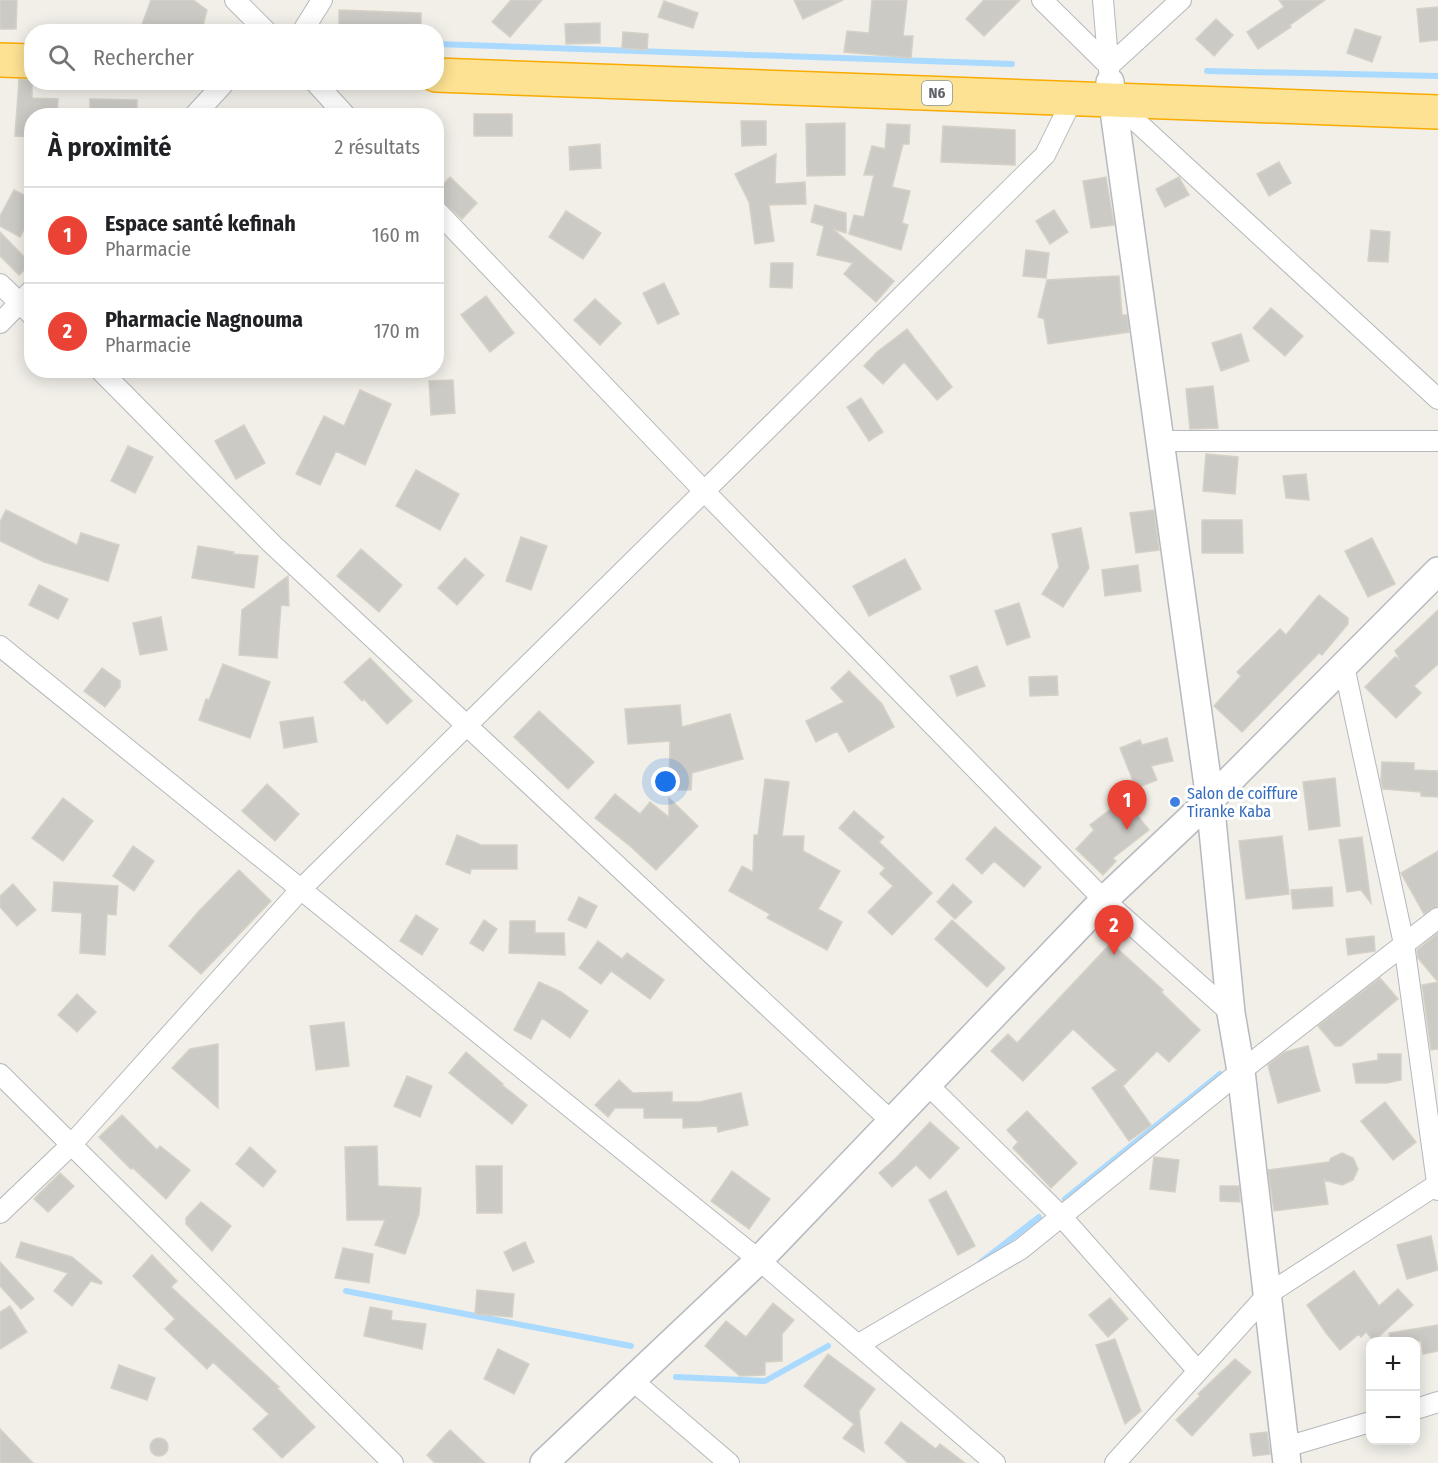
<!DOCTYPE html>
<html lang="fr">
<meta charset="utf-8">
<style>
body{margin:0;font-family:"Fira Sans Condensed",sans-serif;background:#f6f6f6;color:#202124}
.controls{position:absolute;right:18px;bottom:18px;display:grid;overflow:hidden;border-radius:12px;box-shadow:0 3px 15px #0003}
.controls button{width:54px;height:54px;display:grid;place-items:center;padding:0;border:0;border-bottom:2px solid #e0e0e0;background:#fff;color:#202124;font:30px sans-serif}
.you{position:absolute;left:666px;top:782px;width:21px;height:21px;margin:-15px;border:4px solid #fff;border-radius:50%;background:#1a73e8;box-shadow:0 0 0 9px #1a73e833}
.badge{display:grid;place-items:center;width:39px;height:39px;border-radius:50%;background:#ea4335;color:#fff;font-size:20px;font-weight:700}
.pin{position:absolute;translate:-50% -50px;filter:drop-shadow(0 2px 3px #0008)}
.pin::after{content:'';position:absolute;top:32px;width:21px;height:18px;background:inherit;clip-path:polygon(0 0,100% 0,50% 100%)}
.list{margin:0;padding:0;list-style:none}
h2{display:flex;justify-content:space-between;align-items:center;height:78px;margin:0;padding:0 24px;font-size:26px}
h2 small{font-size:20px;font-weight:400;color:#757577}
.list li{display:grid;grid-template-columns:39px 1fr auto;gap:18px;align-items:center;box-sizing:border-box;height:96px;padding:0 24px;border-top:2px solid #e0e0e0}
.list b{display:block;font-size:22px;white-space:nowrap}
.list p{margin:0;font-size:20px;white-space:nowrap;color:#757577}
.list em{font-size:20px;font-style:normal;color:#757577}
.icon{flex:none;width:33px;height:33px;fill:none;stroke:currentColor;stroke-width:2;stroke-linecap:round;stroke-linejoin:round}
.map{position:relative;flex:none;width:1438px;height:1463px;overflow:hidden}
.search{position:absolute;background:#fff;box-shadow:0 3px 15px #0003;left:24px;top:24px;width:420px;height:66px;display:flex;align-items:center;gap:15px;box-sizing:border-box;padding:0 21px;border-radius:24px;color:#757577;font-size:22px}
.panel{position:absolute;background:#fff;box-shadow:0 3px 15px #0003;left:24px;top:108px;width:420px;height:270px;border-radius:24px}
.map>svg:first-child{display:block}
.lines{fill:none;stroke-linecap:round;stroke-linejoin:round}
.stream{stroke:#aadaff;stroke-width:6}
.building{fill:#cccac5;stroke:#d6d1c6;stroke-width:1.5}
.street-casing{stroke:#b5b8bc;stroke-width:22}
.secondary-casing{stroke:#b6babf;stroke-width:30}
.highway-casing{stroke:#f9ab00;stroke-width:36}
.street{stroke:#fff;stroke-width:20}
.secondary{stroke:#fff;stroke-width:27}
.highway{stroke:#fde293;stroke-width:33}
.shop-dot{fill:#3f7fe0;stroke:#fff;stroke-width:2}
.labels{text-anchor:middle;dominant-baseline:central;stroke-width:6;stroke-linejoin:round;paint-order:stroke}
.shield{fill:#fff;stroke:#8f9295;stroke-width:1.5}
.shield-label{font-size:15px;font-weight:bold;fill:#5f6368}
.shop-label{font-size:16px;fill:#366cbe;stroke:#fff;text-anchor:start}
</style>
<div class="map">
<svg width="1438" height="1463" viewBox="0 0 1438 1463">
<rect width="100%" height="100%" fill="#f1efe8"/>
<g class="lines">
<path class="stream" d="M436,44L1012,64
M1207,71L1438,76
M1065,1199L1220,1074
M981,1262L1039,1217
M346,1291L631,1346
M676,1377L765,1381L828,1346"/>
</g>
<path class="building" d="M0,0H17L16,29H0Z
M151,0H193L207,10L202,30L141,27Z
M511,0H542L510,37L492,22Z
M794,0H843L803,19Z
M872,0H907L903,36H913L911,58L844,52L847,31L869,33Z
M984,0H1020L984,36L966,19Z
M1279,0H1325L1290,25L1291,27L1258,49L1247,32L1284,7Z
M664,1L698,13L693,28L658,17Z
M1438,7V40L1420,42L1417,9Z
M339,10L421,13V32H339Z
M1216,19L1233,35L1214,56L1196,39Z
M600,23V43L566,44L565,24Z
M1355,29L1381,37L1372,62L1347,53Z
M623,32L648,34L647,50L622,48Z
M19,79L32,80V98L58,99L57,116H32V137L15,136Z
M90,99L137,100V116H90Z
M474,114H512V136H474Z
M741,121H766V145L742,146Z
M845,123V175L807,176L806,124Z
M887,124L910,125L909,144H903L892,187L910,191L902,223L908,225L901,250L849,234L854,215L864,217L874,175H864L872,146L885,149Z
M943,126L1015,130V165L941,162Z
M600,144L601,168L570,170L569,147Z
M776,154L775,184L805,182L806,204L769,205L774,241L755,244L749,202L735,174Z
M1279,162L1291,183L1269,196L1257,174Z
M450,177L477,203L462,219L436,196V192Z
M1106,177L1114,225L1091,228L1083,181Z
M1179,177L1189,195L1165,207L1156,189Z
M14,190L32,199V214L20,237L0,226V216Z
M815,205L846,213V233L833,229L894,281L876,302L844,274L853,263L817,255L824,226L811,222Z
M1054,210L1068,232L1050,244L1036,221Z
M566,211L601,233L583,259L549,237Z
M1371,230L1390,232L1388,262L1368,261Z
M0,232L31,264L19,275L0,256Z
M1026,250L1049,253L1046,278L1023,276Z
M771,263H793L792,288L770,287Z
M1119,276L1122,315H1127L1129,332L1048,344L1044,319L1038,317L1047,280L1097,277L1099,280L1098,277Z
M664,283L679,314L658,324L643,293Z
M486,296L514,333L490,352L461,315Z
M595,299L621,323L600,345L574,320Z
M1271,308L1303,336L1285,356L1253,328Z
M907,329L952,387L937,400L904,362L883,384L864,366L877,352Z
M1241,334L1249,361L1221,371L1212,343Z
M453,380L455,413L431,415L429,381Z
M1213,386L1218,428L1190,429L1186,389Z
M360,390L391,404L365,465L336,451L320,485L296,474L324,416L344,426Z
M861,398L883,432L869,441L847,407Z
M244,425L265,463L236,479L215,441Z
M128,446L153,457L135,493L111,481Z
M1206,454L1238,457L1235,494L1203,491Z
M416,470L459,494L440,530L396,506Z
M1306,474L1309,500L1286,498L1283,476Z
M6,510L77,545L81,533L119,545L108,581L44,562L0,541V522Z
M1154,510L1159,550L1136,553L1130,513Z
M1202,520H1242L1243,553H1202Z
M1081,528L1089,568L1063,607L1042,594L1059,567L1052,534Z
M521,537L547,546L531,590L506,581Z
M1372,538L1395,584L1368,597L1345,551Z
M198,546L234,552L233,554L258,556L254,588L192,578Z
M361,549L402,585L379,612L337,576Z
M465,558L484,575L457,605L438,588Z
M905,559L921,589L869,616L853,586Z
M1138,565L1141,591L1105,596L1102,570Z
M288,576L289,606L281,605L277,658L239,655L242,610Z
M39,585L68,599L58,619L29,605Z
M1319,595L1348,618V624L1322,655L1319,653L1242,732L1214,706L1241,676L1237,672L1280,629L1286,635Z
M1019,603L1030,637L1007,645L995,611Z
M1438,610V664L1414,686L1421,693L1396,718L1365,687L1395,657L1400,660L1395,651Z
M161,617L167,650L140,655L133,623Z
M370,658L412,701L387,724L364,699L362,701L344,682Z
M223,664L270,682L250,738L199,720L206,699L209,700Z
M977,666L985,686L957,696L950,676Z
M102,668L120,681V687L105,707L84,691Z
M849,671L882,704L894,727L849,752L837,731L816,742L806,721L844,702L831,688Z
M1057,676L1058,695L1030,696L1029,677Z
M680,705L682,727L730,714L743,759L692,773L691,790H669L670,741L628,744L625,709Z
M539,711L594,762L568,789L514,737Z
M313,717L317,742L284,748L280,722Z
M1167,738L1173,761L1151,766L1157,780L1136,788L1120,748L1140,740L1142,745Z
M1382,762L1414,763V770L1438,771V797L1421,796V792L1383,789L1381,781Z
M1335,778L1340,826L1309,830L1303,782Z
M765,779L789,782L782,836H804L803,851L840,871L818,909L842,922L827,950L767,918L770,914L729,891L742,866L753,872L754,835H758Z
M267,784L299,814L275,841L242,811Z
M615,794L640,814L650,802L669,817V798L698,826L656,870L630,846L595,818Z
M63,798L93,821L63,861L32,838Z
M1124,799L1149,830L1113,858L1116,861L1103,875L1076,849L1094,830L1090,825Z
M854,811L884,837L879,842L932,893L892,935L868,912L893,886L880,874L885,868L839,828Z
M995,827L1041,867L1024,887L994,861L982,874L966,859Z
M457,835L481,845H517V869H471L470,874L446,864Z
M1282,836L1289,894L1246,899L1239,841Z
M1362,837L1371,903L1361,890L1347,892L1339,840Z
M133,846L154,861L134,891L113,876Z
M1438,851V906L1424,914L1401,873Z
M239,870L271,901L201,974L169,946L199,911Z
M54,882L118,886L116,915L107,914L105,955L80,953L82,913L52,911Z
M13,884L36,910L17,926L0,907V896Z
M953,884L972,902L955,919L937,902Z
M1332,887L1333,906L1293,909L1291,890Z
M579,897L597,906L586,928L568,920Z
M416,915L438,929L422,955L400,941Z
M484,920L497,929L483,951L470,943Z
M952,920L1005,968L987,987L935,939Z
M510,921H535V933H564L565,955L509,953Z
M1438,933V982L1418,958L1417,950Z
M1374,936L1375,951L1348,955L1346,939Z
M598,941L622,959L627,953L664,980L650,999L611,971L601,984L579,968Z
M1111,943L1163,990L1161,992L1200,1030L1169,1062L1157,1051L1123,1086L1151,1125L1129,1141L1092,1088L1117,1070L1073,1029L1023,1081L991,1051L1008,1034L1017,1043Z
M1380,978L1398,999L1341,1046H1335L1318,1026Z
M539,982L561,992L588,1011L570,1038L542,1018L531,1039L514,1030Z
M1438,982V1049L1431,1050L1422,985Z
M77,994L96,1012L77,1032L58,1015Z
M344,1022L349,1066L316,1070L310,1026Z
M218,1044V1108L172,1068L190,1049Z
M1308,1046L1314,1069L1312,1071L1314,1070L1320,1091L1278,1103L1268,1065L1285,1052Z
M466,1052L503,1084L502,1085L527,1105L512,1124L449,1073Z
M1378,1054H1401V1080L1387,1083H1356L1353,1064L1378,1060Z
M407,1076L432,1086L420,1117L394,1106Z
M619,1080L633,1093L672,1092V1102H699L741,1093L748,1125L718,1132L717,1126L683,1128V1118H644V1108H615L608,1117L595,1105Z
M1385,1102L1416,1142L1393,1160L1361,1121Z
M1027,1111L1077,1163L1051,1188L1013,1148L1018,1142L1007,1130Z
M122,1115L157,1150L160,1146L190,1170L166,1199L133,1168L131,1169L99,1137Z
M930,1122L959,1148L930,1179L916,1165L892,1187L879,1173L896,1158Z
M377,1146L378,1186L421,1188L419,1214L405,1254L375,1245L385,1220H347L345,1147Z
M250,1147L276,1171L263,1187L236,1164Z
M1342,1153L1353,1158L1358,1169L1353,1180L1342,1185L1324,1180L1328,1204L1274,1211L1268,1170L1329,1162L1331,1158Z
M1154,1157L1179,1160L1175,1192L1150,1189Z
M476,1166H502V1213H477Z
M732,1171L770,1199L749,1229L711,1201Z
M60,1173L74,1186L48,1212L34,1199Z
M1220,1186H1239L1240,1202L1220,1201Z
M946,1191L975,1246L958,1255L929,1200Z
M201,1202L231,1226L212,1251L186,1224V1218Z
M1431,1236L1438,1270L1407,1279L1397,1245Z
M21,1242L72,1257L102,1282L101,1284L91,1281L72,1306L54,1291L68,1273L16,1257Z
M525,1242L534,1262L513,1271L504,1252Z
M343,1248L373,1254L369,1283L335,1278Z
M152,1255L177,1281L171,1287L279,1387L277,1388L315,1427L282,1458L253,1429L269,1414L213,1362L207,1369L165,1329L175,1319L133,1276Z
M0,1262L34,1299L21,1309L0,1286Z
M1354,1271L1379,1306L1398,1289L1413,1305L1374,1341L1366,1332L1361,1337L1359,1334L1340,1350L1326,1333L1307,1305Z
M477,1290L514,1294L512,1317L475,1314Z
M1110,1298L1128,1319L1108,1337L1089,1315Z
M773,1303L794,1320L782,1334V1361L765,1362V1375L740,1376L705,1346L726,1321L746,1337Z
M10,1306L27,1332L0,1349V1312Z
M370,1307L392,1311L391,1320L426,1324L422,1349L364,1336Z
M1438,1325V1351L1423,1354L1421,1341H1390L1389,1333Z
M1115,1339L1141,1411L1125,1424L1096,1345Z
M498,1349L529,1364L514,1394L484,1379Z
M828,1354L875,1389L859,1411L864,1452L843,1438L854,1424L804,1386Z
M1235,1359L1251,1372L1192,1436L1176,1420L1200,1396L1198,1394Z
M119,1365L155,1378L147,1400L111,1388Z
M901,1422L936,1449L940,1444L965,1463H908L885,1443Z
M0,1429L33,1463H0Z
M450,1430L485,1463H435L427,1455Z
M1267,1432L1270,1454L1253,1456L1250,1434Z
M150 1447a9 9 0 1 1 18 0a9 9 0 1 1-18 0Z"/>
<g class="lines">
<g class="street-casing">
<path id="street" d="M235,0L267,32
M1042,0L1109,66L1181,0
M1103,0L1109,71
M302,32L322,0
M315,82L346,116
M1113,100L1438,399
M194,116L225,82
M436,210L704,491L1104,900L1231,1013
M0,284L32,315
M0,323L32,290
M100,370L271,543L891,1121
M1160,441H1438
M0,646L759,1260L995,1463
M1344,666L1404,944L1438,1190
M0,1074L393,1463
M927,1084L1061,1216L1198,1371
M0,1213L71,1145L301,889L1045,155L1073,98
M859,1344L1021,1249L1241,1071L1438,918
M632,1380L729,1463
M1416,1409L1438,1402
M1286,1447L1370,1422
M1115,1463L1268,1294L1438,1184"/>
</g>
<g class="secondary-casing">
<path id="secondary" d="M1110,82L1210,800L1231,1013L1241,1071L1287,1463
M544,1463L759,1260L1104,900L1210,800L1438,571"/>
</g>
<g class="highway-casing">
<path id="highway" d="M0,60L32,61
M436,75L1438,112"/>
</g>
<use href="#street" class="street"/>
<use href="#secondary" class="secondary"/>
<use href="#highway" class="highway"/>
</g>
<circle class="shop-dot" cx="1175" cy="802" r="6"/>
<g class="labels">
<rect class="shield" x="922" y="81" width="30" height="24" rx="4.5"/>
<g class="shield-label">
<text x="937" y="93">N6</text>
</g>
<g class="shop-label">
<text x="1187" y="793">Salon de coiffure<tspan x="1187" dy="18">Tiranke Kaba</tspan></text>
</g>
</g>
</svg>
<div class="controls">
<button>+</button>
<button>−</button>
</div>
<div class="you"></div>
<div class="pin badge" style="left:1127px;top:830px">1</div>
<div class="pin badge" style="left:1114px;top:955px">2</div>
<div class="search"><svg class="icon" aria-label="search" viewBox="0 0 24 24"><circle cx="10" cy="10" r="6"/><path d="M15 15l6 6"/></svg>Rechercher</div>
<section class="panel">
<h2>À proximité<small>2 résultats</small></h2>
<ul class="list">
<li><span class="badge">1</span><div><b>Espace santé kefinah</b><p>Pharmacie</p></div><em>160 m</em></li>
<li><span class="badge">2</span><div><b>Pharmacie Nagnouma</b><p>Pharmacie</p></div><em>170 m</em></li>
</ul>
</section>
</div>
